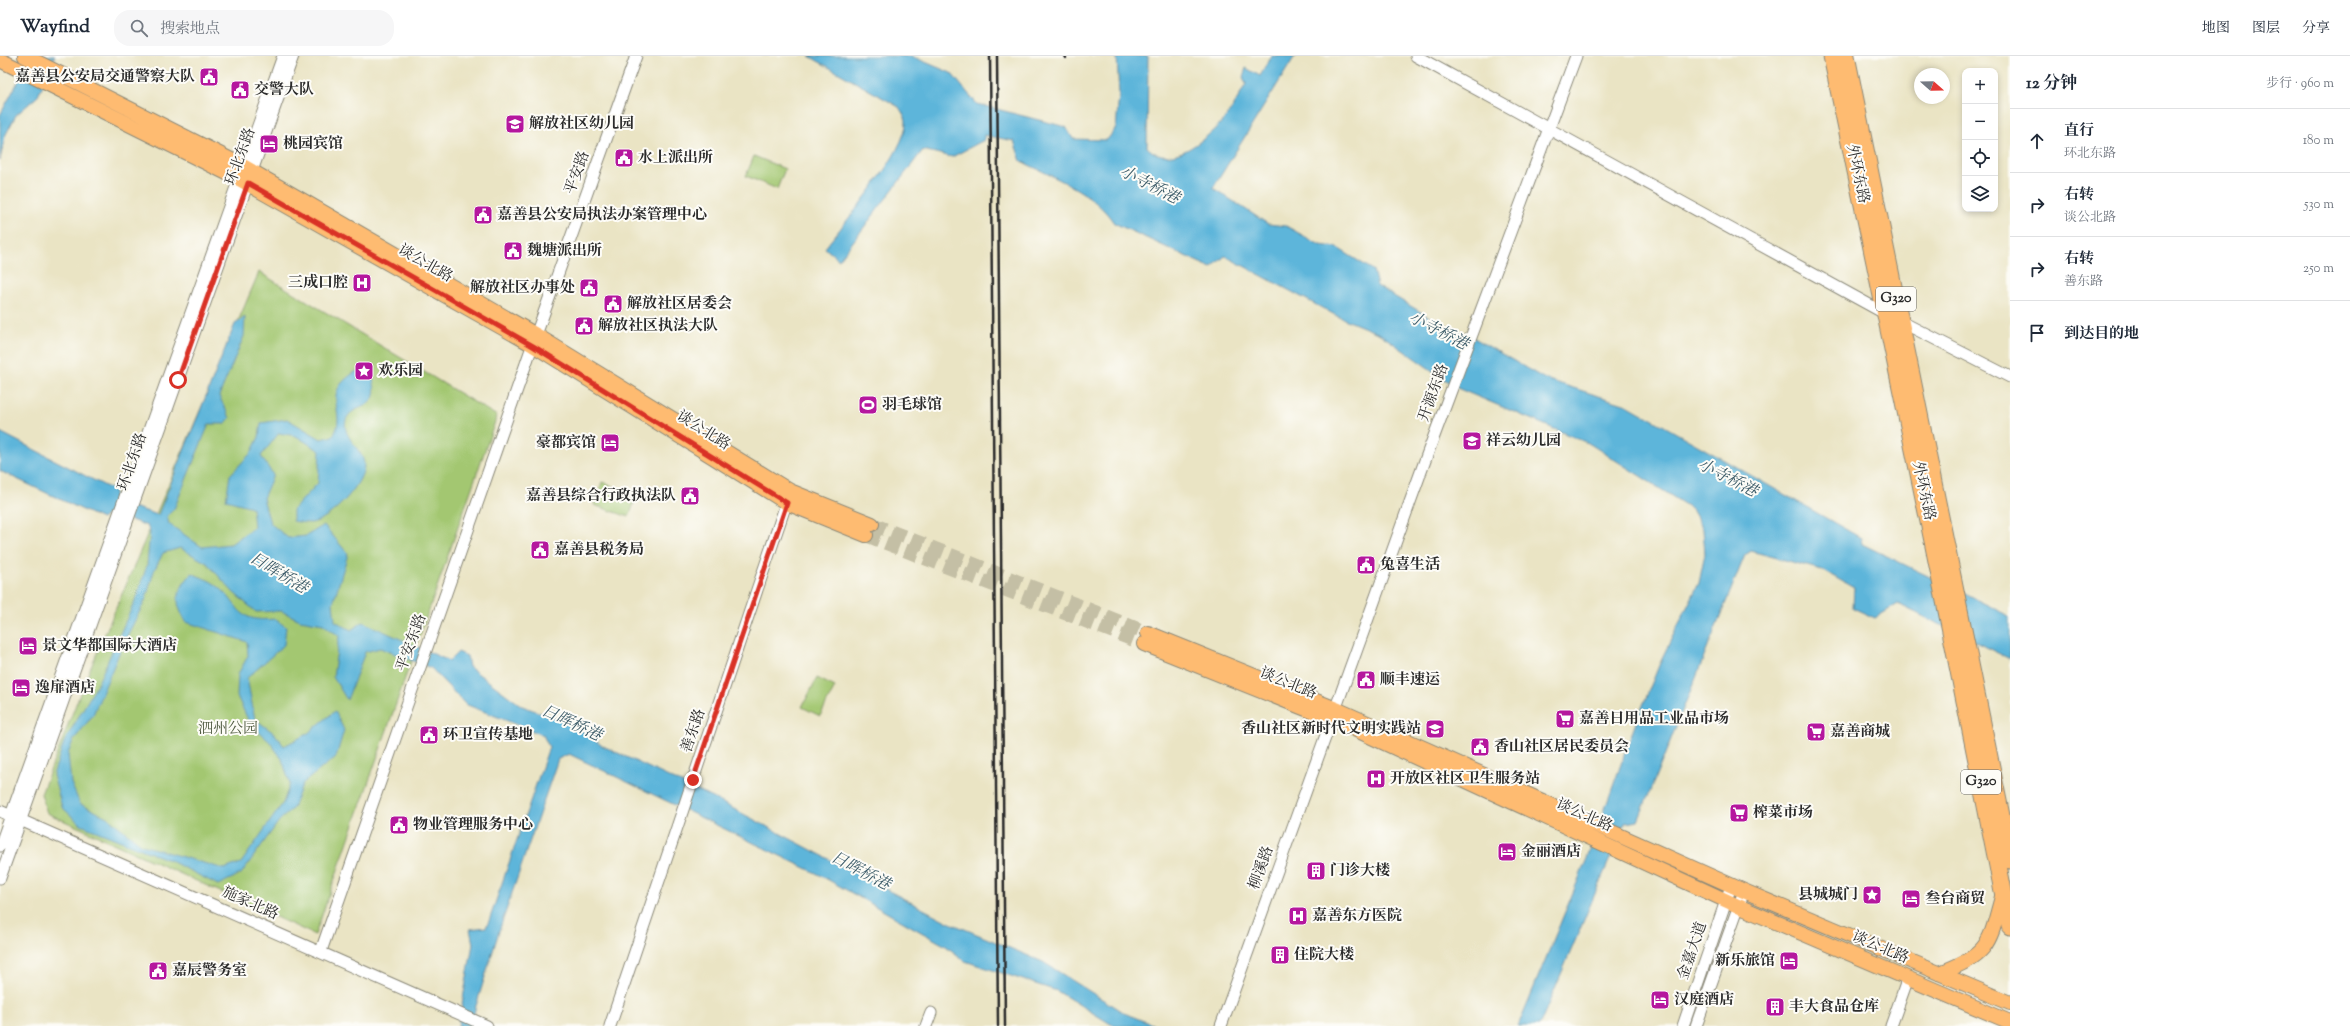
<!DOCTYPE html>
<html lang="zh">
<meta charset="utf-8">
<style>
body{margin:0;font-family:"Sorts Mill Goudy","Noto Serif SC",serif;background:#f6f6f7;color:#1f2937}
.controls{position:absolute;right:12px;top:12px;display:grid;overflow:hidden;border-radius:8px;box-shadow:0 2px 6px #0003}
.controls button{width:36px;height:36px;display:grid;place-items:center;padding:0;border:0;border-bottom:1px solid #e0e1e3;background:#fff;color:#1f2937;font:20px sans-serif}
.compass{position:absolute;left:1914px;top:12px;width:36px;height:36px;border-radius:50%;background:#fff;box-shadow:0 2px 6px #0003;rotate:110deg}
.stop{position:absolute;width:12px;height:12px;margin:-9px;border:3px solid #d93025;border-radius:50%;background:#fff}
.stop.end{background:#d93025;border-color:#fff;box-shadow:0 1px 4px #0008}
.list{margin:0;padding:0;list-style:none}
h2{display:flex;justify-content:space-between;align-items:center;height:52px;margin:0;padding:0 16px;font-size:17px}
h2 small{font-size:13px;font-weight:400;color:#747a83}
.list li{display:grid;grid-template-columns:26px 1fr auto;gap:12px;align-items:center;box-sizing:border-box;height:64px;padding:0 16px;border-top:1px solid #e0e1e3}
.list b{display:block;font-size:15px;white-space:nowrap}
.list p{margin:0;font-size:13px;white-space:nowrap;color:#747a83}
.list em{font-size:13px;font-style:normal;color:#747a83}
.icon{flex:none;width:22px;height:22px;fill:none;stroke:currentColor;stroke-width:2;stroke-linecap:round;stroke-linejoin:round}
.map{position:relative;flex:none;width:2010px;height:970px;overflow:hidden}
header{display:flex;align-items:center;gap:24px;box-sizing:border-box;height:56px;padding:0 20px;background:#fff;border-bottom:1px solid #e0e1e3}
header strong{font-size:19px}
nav{display:flex;gap:22px;margin-inline-start:auto;font-size:14px}
.search{width:280px;height:36px;background:#f6f6f7;display:flex;align-items:center;gap:10px;box-sizing:border-box;padding:0 14px;border-radius:16px;color:#747a83;font-size:15px}
main{display:flex}
aside{flex:1;background:#fff}
.map>svg:first-child{display:block}
.green{fill:#a3c771;stroke:#67794e}
.water{fill:#5db5da;stroke:#447082}
.lines{fill:none;stroke-linecap:round;stroke-linejoin:round}
.major-tunnel{stroke:#c4bfa5;stroke-width:14;stroke-dasharray:14 7;stroke-linecap:butt}
.minor-casing{stroke:#8a8878;stroke-width:13}
.major-casing{stroke:#8a8878;stroke-width:16}
.highway-casing{stroke:#8a8878;stroke-width:19}
.minor{stroke:#fff;stroke-width:11}
.major{stroke:#febb71;stroke-width:14}
.highway{stroke:#febb71;stroke-width:17}
.rail{stroke:#2b2b2b;stroke-width:2.5}
.route{stroke:#d93025;stroke-width:5}
.labels{text-anchor:middle;dominant-baseline:central;stroke-width:4;stroke-linejoin:round;paint-order:stroke}
.shield{fill:#fdfcf7;stroke:#6a6a68;stroke-width:1}
.shield-label{font-size:14px;font-weight:bold;fill:#2b2b2b}
.poi-label{font-size:15px;font-weight:bold;fill:#2b2b2b;stroke:#fdfcf7;text-anchor:start}
.street-label{font-size:15px;fill:#2b2b2b;stroke:#fdfcf7}
.park-label{font-size:15px;fill:#4f5a40;stroke:#fdfcf7}
.water-label{font-size:16px;font-style:italic;fill:#3c5b68;stroke:#fdfcf7}
</style>
<header>
<strong>Wayfind</strong>
<div class="search"><svg class="icon" aria-label="search" viewBox="0 0 24 24"><circle cx="10" cy="10" r="6"/><path d="M15 15l6 6"/></svg>搜索地点</div>
<nav><a>地图</a><a>图层</a><a>分享</a></nav>
</header>
<main>
<div class="map">
<svg width="2010" height="970" viewBox="0 0 2010 970">
<rect width="100%" height="100%" fill="#fdfcf7"/>
<filter id="ink" filterUnits="userSpaceOnUse"><feTurbulence type="fractalNoise" baseFrequency=".025" numOctaves="2"/><feDisplacementMap in="SourceGraphic" scale="8" xChannelSelector="R" yChannelSelector="G"/><feConvolveMatrix kernelMatrix="1 2 1 2 8 2 1 2 1" color-interpolation-filters="sRGB"/></filter>
<filter id="wash" filterUnits="userSpaceOnUse"><feTurbulence type="fractalNoise" baseFrequency=".012" numOctaves="4" result="noise"/><feDisplacementMap in="SourceGraphic" scale="16" xChannelSelector="R" yChannelSelector="G"/><feGaussianBlur stdDeviation="0.9" result="paint"/><feColorMatrix in="noise" values="0 0 0 0 0 0 0 0 0 0 0 0 0 0 0 0 0 1.4 0 .05"/><feComposite in="paint" operator="in"/></filter>
<g filter="url(#wash)">
<rect width="100%" height="100%" fill="#eae4c4"/>
<path class="green" d="M754,100L785,113L777,133L746,120Z
M259,216L497,360L315,879L47,757L41,738L85,625Z
M602,426L637,439L629,461L594,449Z
M817,622L835,631L820,660L802,651Z"/>
<path class="water" d="M32,0H55L38,40L16,59L5,80L0,104V59Z
M809,0H911L951,17L977,48L1066,71L1073,83L1107,84L1116,72L1119,39L1117,0H1148L1147,91C1171,116 1210,80 1227,60C1234,50 1240,38 1246,28L1243,21L1246,12L1260,20L1272,0H1295L1213,132L1268,168L1286,170L1320,189L1336,191L1373,214L1377,230L1434,264L1469,279L1545,323L1627,349L1861,482L1862,488L2010,560V603L1898,548L1875,562L1853,552L1854,532L1822,514L1751,495L1745,499L1638,765L1625,767L1539,970H1518L1588,800L1635,669L1662,602L1699,527L1705,498L1703,473L1692,453L1590,388L1457,332L1380,278L1337,260L1225,200L1211,212L1114,167C1093,135 1054,122 1021,105L1014,85L984,79V84L952,101L923,94L839,204L825,192C844,167 908,94 906,65C906,61 901,55 899,51Z
M245,261L244,280L219,340L230,362L225,368H209L174,453L167,460L169,468L202,491L231,488L254,471L252,451L226,444L230,419L251,397L259,381L261,367L287,363L321,383L333,380C349,355 317,339 357,315L373,323C382,357 352,346 346,364C341,381 363,393 364,408C365,428 329,465 311,467C305,467 298,466 293,465V454L318,427L320,395L296,380L279,377L261,400L273,419L263,442L270,467L288,482L306,480L324,469L348,498L333,547L335,565L351,574L363,566L449,605L458,596L467,600L469,611L522,650L574,669L601,689L713,742L948,866L1043,906L1124,957L1156,970H1114L1057,935L965,905L946,890L818,818L569,698L558,703L500,872L475,953L472,970H458L473,888L470,873L486,871L489,865L549,691L543,679L465,648L431,612L380,592L365,596L347,644L333,621L339,580L323,568L300,564L281,555L256,556L233,536L207,507L180,492L163,497L154,515L146,543L123,588L93,659L73,685L68,698L71,727L80,748L107,761L142,789L224,813L241,807L283,747L290,728L282,703L270,686L250,668L237,640L238,618L248,600L247,586L186,566C173,544 176,536 192,517C199,521 208,523 215,528C242,548 233,567 275,563L286,571L284,589L247,622L255,663L275,678L284,690L307,678L335,655L344,674L336,701L303,727L293,752L279,765L241,818L218,829L171,805L81,769L62,751L53,719L64,686L97,629L137,540L147,509L150,476L147,470L110,456L102,463L0,415V376L115,435L114,445L158,459L235,268Z"/>
</g>
<g filter="url(#ink)">
<g class="lines">
<path class="major-tunnel" d="M872,468L1148,577
M866,479L1144,588"/>
<g class="minor-casing">
<path id="minor" d="M1416,0L1886,258L2010,321
M0,755L487,970
M0,790L283,0
M0,822L293,0
M321,895L536,279L636,0
M610,970L789,439
M926,970L931,957
M1221,970L1427,399L1576,0
M1683,970L1731,830
M1696,970L1744,835
M1891,970L1908,922"/>
</g>
<g class="major-casing">
<path id="major" d="M25,0L243,110L536,279L790,435L872,468
M0,4L239,123L533,289L787,447L866,479
M1148,577L1336,653L1744,835L2010,947
M1144,588L1341,667L1738,850L2010,966
M1940,917C1991,897 1989,888 2003,837"/>
</g>
<g class="highway-casing">
<path id="highway" d="M1832,0L1933,485L2010,870
M1846,0L2010,804"/>
</g>
<use href="#minor" class="minor"/>
<use href="#major" class="major"/>
<use href="#highway" class="highway"/>
<path class="rail" d="M990,0L998,970
M997,0L1005,970
M1065,0L1066,2"/>
</g>
</g>
<g class="lines" filter="url(#ink)">
<path class="route" d="M178,324L248,127L533,290L787,447L693,724"/>
</g>
<defs>
<g id="civic-square" transform="scale(1)"><rect x="-9" y="-9" width="18" height="18" rx="4" fill="#b5179e" stroke="#fdfcf7"/><path d="M-.6-6.5H3V-4.5H.6V-3L4-1V1h2V6H-6V1h2V-1L-.6-3ZM-1.2 2.5V6h2.4V2.5Z" fill="#fff"/></g>
<g id="school-square" transform="scale(1)"><rect x="-9" y="-9" width="18" height="18" rx="4" fill="#b5179e" stroke="#fdfcf7"/><path d="M0-5L7-2L0 1L-7-2ZM-4 1L0 2.5L4 1V4Q0 6-4 4Z" fill="#fff"/></g>
<g id="hotel-square" transform="scale(1)"><rect x="-9" y="-9" width="18" height="18" rx="4" fill="#b5179e" stroke="#fdfcf7"/><path d="M-6-4.5h1.5V1H6V5H4.5V3h-9V5H-6ZM-4 0a1.8 1.8 0 1 1 3.6 0ZM.5 0V-2.5h3Q6-2.5 6 0Z" fill="#fff"/></g>
<g id="hospital-square" transform="scale(1)"><rect x="-9" y="-9" width="18" height="18" rx="4" fill="#b5179e" stroke="#fdfcf7"/><path d="M-5-5h3v3.5h4V-5h3V5h-3V1.5h-4V5h-3Z" fill="#fff"/></g>
<g id="sight-square" transform="scale(1)"><rect x="-9" y="-9" width="18" height="18" rx="4" fill="#b5179e" stroke="#fdfcf7"/><path d="M0-6L1.8-2.2L6-1.7L2.9 1.2L3.7 5.4L0 3.3L-3.7 5.4L-2.9 1.2L-6-1.7L-1.8-2.2Z" fill="#fff"/></g>
<g id="stadium-square" transform="scale(1)"><rect x="-9" y="-9" width="18" height="18" rx="4" fill="#b5179e" stroke="#fdfcf7"/><path d="M0-5a6.5 5 0 1 0 0 10a6.5 5 0 1 0 0-10ZM-3.5-1.8h7v3.6h-7Z" fill="#fff"/></g>
<g id="supermarket-square" transform="scale(1)"><rect x="-9" y="-9" width="18" height="18" rx="4" fill="#b5179e" stroke="#fdfcf7"/><path d="M-6-5.5h2.5l.6 2H6L4.5 2H-2.5L-4.4-4H-6ZM-1.5 3.2a1.3 1.3 0 1 0 .1 0ZM3 3.2a1.3 1.3 0 1 0 .1 0Z" fill="#fff"/></g>
<g id="building-square" transform="scale(1)"><rect x="-9" y="-9" width="18" height="18" rx="4" fill="#b5179e" stroke="#fdfcf7"/><path d="M-4-6H4V6H1V3H-1V6H-4ZM-2.5-4.3h1.7v1.8h-1.7ZM.8-4.3h1.7v1.8H.8ZM-2.5-1h1.7V.8h-1.7ZM.8-1h1.7V.8H.8Z" fill="#fff"/></g>
</defs>
<g fill-rule="evenodd">
<use href="#civic-square" x="209" y="21"/>
<use href="#civic-square" x="240" y="34"/>
<use href="#school-square" x="515" y="68"/>
<use href="#hotel-square" x="269" y="88"/>
<use href="#civic-square" x="624" y="102"/>
<use href="#civic-square" x="483" y="159"/>
<use href="#civic-square" x="513" y="195"/>
<use href="#hospital-square" x="362" y="227"/>
<use href="#civic-square" x="589" y="232"/>
<use href="#civic-square" x="613" y="248"/>
<use href="#civic-square" x="584" y="270"/>
<use href="#sight-square" x="364" y="315"/>
<use href="#stadium-square" x="868" y="349"/>
<use href="#school-square" x="1472" y="385"/>
<use href="#hotel-square" x="610" y="387"/>
<use href="#civic-square" x="690" y="440"/>
<use href="#civic-square" x="540" y="494"/>
<use href="#civic-square" x="1366" y="509"/>
<use href="#hotel-square" x="28" y="590"/>
<use href="#civic-square" x="1366" y="624"/>
<use href="#hotel-square" x="21" y="632"/>
<use href="#supermarket-square" x="1565" y="663"/>
<use href="#school-square" x="1435" y="673"/>
<use href="#supermarket-square" x="1816" y="676"/>
<use href="#civic-square" x="429" y="679"/>
<use href="#civic-square" x="1480" y="691"/>
<use href="#hospital-square" x="1376" y="723"/>
<use href="#supermarket-square" x="1739" y="757"/>
<use href="#civic-square" x="399" y="769"/>
<use href="#hotel-square" x="1507" y="796"/>
<use href="#building-square" x="1316" y="815"/>
<use href="#sight-square" x="1872" y="839"/>
<use href="#hotel-square" x="1911" y="843"/>
<use href="#hospital-square" x="1298" y="860"/>
<use href="#building-square" x="1280" y="899"/>
<use href="#hotel-square" x="1789" y="905"/>
<use href="#civic-square" x="158" y="915"/>
<use href="#hotel-square" x="1660" y="944"/>
<use href="#building-square" x="1775" y="951"/>
</g>
<g class="labels">
<g class="shield">
<rect x="1876" y="231" width="40" height="24" rx="3"/>
<rect x="1961" y="714" width="40" height="24" rx="3"/>
</g>
<g class="shield-label">
<text x="1896" y="243">G320</text>
<text x="1981" y="726">G320</text>
</g>
<g class="poi-label">
<text x="195" y="21" text-anchor="end">嘉善县公安局交通警察大队</text>
<text x="254" y="34">交警大队</text>
<text x="529" y="68">解放社区幼儿园</text>
<text x="283" y="88">桃园宾馆</text>
<text x="638" y="102">水上派出所</text>
<text x="497" y="159">嘉善县公安局执法办案管理中心</text>
<text x="527" y="195">魏塘派出所</text>
<text x="348" y="227" text-anchor="end">三成口腔</text>
<text x="575" y="232" text-anchor="end">解放社区办事处</text>
<text x="627" y="248">解放社区居委会</text>
<text x="598" y="270">解放社区执法大队</text>
<text x="378" y="315">欢乐园</text>
<text x="882" y="349">羽毛球馆</text>
<text x="1486" y="385">祥云幼儿园</text>
<text x="596" y="387" text-anchor="end">豪都宾馆</text>
<text x="676" y="440" text-anchor="end">嘉善县综合行政执法队</text>
<text x="554" y="494">嘉善县税务局</text>
<text x="1380" y="509">兔喜生活</text>
<text x="42" y="590">景文华都国际大酒店</text>
<text x="1380" y="624">顺丰速运</text>
<text x="35" y="632">逸扉酒店</text>
<text x="1579" y="663">嘉善日用品工业品市场</text>
<text x="1421" y="673" text-anchor="end">香山社区新时代文明实践站</text>
<text x="1830" y="676">嘉善商城</text>
<text x="443" y="679">环卫宣传基地</text>
<text x="1494" y="691">香山社区居民委员会</text>
<text x="1390" y="723">开放区社区卫生服务站</text>
<text x="1753" y="757">榨菜市场</text>
<text x="413" y="769">物业管理服务中心</text>
<text x="1521" y="796">金丽酒店</text>
<text x="1330" y="815">门诊大楼</text>
<text x="1858" y="839" text-anchor="end">县城城门</text>
<text x="1925" y="843">叁台商贸</text>
<text x="1312" y="860">嘉善东方医院</text>
<text x="1294" y="899">住院大楼</text>
<text x="1775" y="905" text-anchor="end">新乐旅馆</text>
<text x="172" y="915">嘉辰警务室</text>
<text x="1674" y="944">汉庭酒店</text>
<text x="1789" y="951">丰大食品仓库</text>
</g>
<g class="street-label">
<text transform="translate(241 101) rotate(-70)">环北东路</text>
<text transform="translate(578 117) rotate(-70)">平安路</text>
<text transform="translate(1857 118) rotate(78)">外环东路</text>
<text transform="translate(425 208) rotate(30)">谈公北路</text>
<text transform="translate(1434 337) rotate(-70)">开源东路</text>
<text transform="translate(703 375) rotate(32)">谈公北路</text>
<text transform="translate(133 406) rotate(-71)">环北东路</text>
<text transform="translate(1923 435) rotate(78)">外环东路</text>
<text transform="translate(412 587) rotate(-70)">平安东路</text>
<text transform="translate(1288 628) rotate(22)">谈公北路</text>
<text transform="translate(694 675) rotate(-71)">善东路</text>
<text transform="translate(1584 760) rotate(24)">谈公北路</text>
<text transform="translate(1262 812) rotate(-70)">柳溪路</text>
<text transform="translate(250 848) rotate(24)">施家北路</text>
<text transform="translate(1880 892) rotate(23)">谈公北路</text>
<text transform="translate(1693 895) rotate(-71)">金嘉大道</text>
</g>
<g class="park-label">
<text x="228" y="673">泗州公园</text>
</g>
<g class="water-label">
<text transform="translate(1149 130) rotate(27)">小寺桥港</text>
<text transform="translate(1438 276) rotate(27)">小寺桥港</text>
<text transform="translate(1727 423) rotate(27)">小寺桥港</text>
<text transform="translate(278 518) rotate(31)">日晖桥港</text>
<text transform="translate(571 668) rotate(25)">日晖桥港</text>
<text transform="translate(860 816) rotate(28)">日晖桥港</text>
</g>
</g>
</svg>
<div class="controls">
<button>+</button>
<button>−</button>
<button><svg class="icon" aria-label="locate" viewBox="0 0 24 24"><circle cx="12" cy="12" r="6"/><path d="M12 2v4M12 18v4M2 12h4M18 12h4"/></svg></button>
<button><svg class="icon" aria-label="layers" viewBox="0 0 24 24"><path d="M12 4l9 5-9 5-9-5zM3 14l9 5 9-5"/></svg></button>
</div>
<svg class="compass" viewBox="-18 -18 36 36"><path d="M0-13l5 13h-10z" fill="#e53935"/><path d="M0 13l5-13h-10z" fill="#747a83"/></svg>
<div class="stop" style="left:178px;top:324px"></div>
<div class="stop end" style="left:693px;top:724px"></div>
</div>
<aside>
<h2>12 分钟<small>步行 · 960 m</small></h2>
<ul class="list">
<li><svg class="icon" aria-label="ahead" viewBox="0 0 24 24"><path d="M12 20V5M6 11l6-6 6 6"/></svg><div><b>直行</b><p>环北东路</p></div><em>180 m</em></li>
<li><svg class="icon" aria-label="right" viewBox="0 0 24 24"><path d="M7 20v-9h11M14 6l5 5-5 5"/></svg><div><b>右转</b><p>谈公北路</p></div><em>530 m</em></li>
<li><svg class="icon" aria-label="right" viewBox="0 0 24 24"><path d="M7 20v-9h11M14 6l5 5-5 5"/></svg><div><b>右转</b><p>善东路</p></div><em>250 m</em></li>
<li><svg class="icon" aria-label="arrive" viewBox="0 0 24 24"><path d="M6 21V4h12l-3 4 3 4H6"/></svg><div><b>到达目的地</b></div></li>
</ul>
</aside>
</main>
